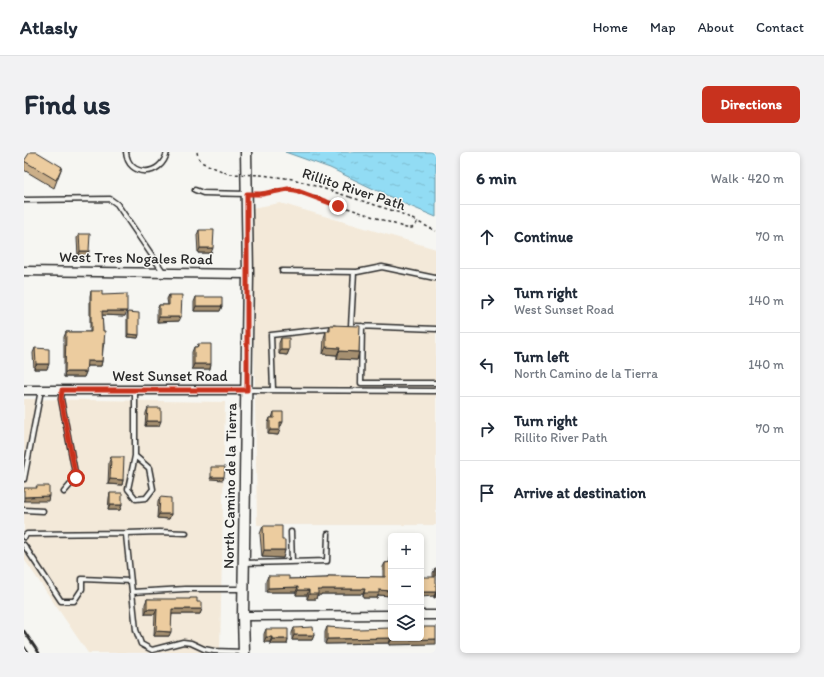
<!DOCTYPE html>
<meta charset="utf-8">
<style>
body{margin:0;font-family:Itim,sans-serif;background:#f2f2f3;color:#1f2937}
.controls{position:absolute;right:12px;bottom:12px;display:grid;overflow:hidden;border-radius:6px;box-shadow:0 2px 6px #0003}
.controls button{width:36px;height:36px;display:grid;place-items:center;padding:0;border:0;border-bottom:1px solid #e0e1e3;background:#fff;color:#1f2937;font:20px sans-serif}
.stop{position:absolute;width:12px;height:12px;margin:-9px;border:3px solid #c8321e;border-radius:50%;background:#fff}
.stop.end{background:#c8321e;border-color:#fff;box-shadow:0 1px 4px #0008}
.list{margin:0;padding:0;list-style:none}
h2{display:flex;justify-content:space-between;align-items:center;height:52px;margin:0;padding:0 16px;font-size:17px}
h2 small{font-size:13px;font-weight:400;color:#747a83}
.list li{display:grid;grid-template-columns:26px 1fr auto;gap:12px;align-items:center;box-sizing:border-box;height:64px;padding:0 16px;border-top:1px solid #e0e1e3}
.list b{display:block;font-size:15px;white-space:nowrap}
.list p{margin:0;font-size:13px;white-space:nowrap;color:#747a83}
.list em{font-size:13px;font-style:normal;color:#747a83}
.icon{flex:none;width:22px;height:22px;fill:none;stroke:currentColor;stroke-width:2;stroke-linecap:round;stroke-linejoin:round}
.map{position:relative;flex:none;width:412px;height:501px;overflow:hidden;border-radius:6px}
header{display:flex;align-items:center;gap:24px;box-sizing:border-box;height:56px;padding:0 20px;background:#fff;border-bottom:1px solid #e0e1e3}
header strong{font-size:19px}
nav{display:flex;gap:22px;margin-inline-start:auto;font-size:14px}
.intro{display:flex;align-items:center;justify-content:space-between;box-sizing:border-box;height:96px;padding:0 24px}
h1{margin:0;font-size:28px}
.button{padding:10px 18px;border-radius:6px;background:#c8321e;color:#fff;font-size:14px;font-weight:700}
main{display:flex;gap:24px;padding:0 24px}
aside{flex:1;background:#fff;border-radius:6px;box-shadow:0 2px 6px #0003}
.map>svg:first-child{display:block}
.built{fill:#f3e9d9}
.water{fill:url(#water-ripples);stroke:#6995a4}
.lines{fill:none;stroke-linecap:round;stroke-linejoin:round}
.service-casing{stroke:#2b2b2b;stroke-width:7}
.minor-casing{stroke:#2b2b2b;stroke-width:11}
.tertiary-casing{stroke:#2b2b2b;stroke-width:13}
.path{stroke:#2b2b2b;stroke-width:1.5;stroke-dasharray:3 3;stroke-linecap:butt}
.service{stroke:#f6f6f2;stroke-width:4}
.minor{stroke:#f6f6f2;stroke-width:8}
.tertiary{stroke:#f6f6f2;stroke-width:10}
.rail{stroke:#2b2b2b;stroke-width:2.5}
.path-bridge{stroke:#2b2b2b;stroke-width:1.5;stroke-dasharray:3 3;stroke-linecap:butt}
.wall{fill:#cbaf89;stroke:#2b2b2b}
.shaded-wall{fill:#a58f6f;stroke:#2b2b2b}
.building{fill:#eccc9f;stroke:#2b2b2b}
.route{stroke:#c8321e;stroke-width:5}
.labels{text-anchor:middle;dominant-baseline:central;stroke-width:3;stroke-linejoin:round;paint-order:stroke}
.street-label{font-size:15px;fill:#2b2b2b;stroke:#f6f6f2}
</style>
<header>
<strong>Atlasly</strong>
<nav><a>Home</a><a>Map</a><a>About</a><a>Contact</a></nav>
</header>
<div class="intro"><h1>Find us</h1><a class="button">Directions</a></div>
<main>
<div class="map">
<svg width="412" height="501" viewBox="0 0 412 501">
<defs>
<pattern id="water-ripples" width="26" height="14" patternUnits="userSpaceOnUse"><rect width="26" height="14" fill="#92dcf4"/><path d="M2 4q2-2 4 0t4 0M15 11q2-2 4 0t4 0" fill="none" stroke="#7ebdd1"/></pattern>
</defs>
<rect width="100%" height="100%" fill="#f6f6f2"/>
<filter id="ink" filterUnits="userSpaceOnUse"><feTurbulence type="fractalNoise" baseFrequency=".025" numOctaves="2"/><feDisplacementMap in="SourceGraphic" scale="8" xChannelSelector="R" yChannelSelector="G"/><feConvolveMatrix kernelMatrix="1 2 1 2 8 2 1 2 1" color-interpolation-filters="sRGB"/></filter>
<g filter="url(#ink)">
<path class="built" d="M256,51L412,97V373H233L228,56Z
M0,247L201,250L196,501H64L0,407Z"/>
<path class="water" d="M261,0H412V65L381,52L306,16Z"/>
<g class="lines">
<g class="service-casing">
<path id="service" d="M102,0C104,26 138,25 143,0
M171,38L179,41L223,42
M0,48L86,47L93,52L140,121
M258,119L333,120L358,115L411,126
M327,174L330,120
M332,174L412,177
M338,174L337,231H412
M38,238L37,247L52,326L40,340
M111,238V304L125,316L129,337L122,346L112,347L104,337L111,304
M223,238L412,239
M249,238L247,183L310,176
M0,327L17,238
M0,358L19,359
M267,380L268,410
M0,385L3,382L103,381
M0,393L37,449H50L58,437V427L107,429
M221,411L303,409L304,382
M219,437H161L108,440L112,478L117,492L128,498L159,490L167,491L180,497L190,499L220,500
M108,440L102,383L103,381L135,380L162,381"/>
</g>
<g class="minor-casing">
<path id="minor" d="M0,119L224,122
M0,238H223
M397,463H412
M219,464L367,463"/>
</g>
<g class="tertiary-casing">
<path id="tertiary" d="M220,501L219,464L224,122L222,0"/>
</g>
<path class="path" d="M231,42L264,37L271,38L382,76H388L394,70L412,79
M326,45L376,61L394,70"/>
<use href="#service" class="service"/>
<use href="#minor" class="minor"/>
<use href="#tertiary" class="tertiary"/>
<path class="rail" d="M0,479L15,501
M0,495L4,501"/>
<path class="path-bridge" d="M173,0L174,5L179,11L205,22L237,23L269,27L326,45"/>
</g>
<path class="wall" d="M0,9L38,15L30,36L0,18Z
M175,78L187,101H174L173,83Z
M55,82L64,104H54L53,86Z
M67,139L78,143L101,164L78,163L79,179L80,191L79,196L78,209L77,214H62V220L60,225H40V185L42,180H66V144Z
M145,143L155,169L133,170V158L135,153H144L143,147Z
M172,145L198,154L196,159H170V150Z
M104,160L114,186L103,185V163Z
M306,173L335,200L333,208L313,207V203L299,202L300,186L302,179H304Z
M257,186L265,198L263,203L255,202V191Z
M174,192L186,217H168V200L170,195H173Z
M11,196L23,217H10L9,201Z
M124,256L135,274H121L122,261Z
M250,260L257,274H256L254,283L244,282V271L246,266H248Z
M87,305L99,328L98,333L84,332L85,310Z
M86,341L98,353L96,358H84L85,346Z
M136,345L147,362L145,367L133,366L134,350Z
M239,374L261,398L259,406L238,405L236,382Z
M367,403V444L354,443L353,446H339V442H297V443H293L292,447H283V443H272V440H242V429L244,424L265,427L303,426L304,424L359,425V415L361,411L366,410V407Z
M411,416L412,445L410,446L409,421Z
M123,447L173,450L178,457L176,462H148L145,484H130L131,462H121V452Z
M303,475L397,486L365,493V491L301,492V480Z
M270,476L290,483L288,488H268V481Z
M242,477L264,487L263,492H246V490H240V482Z"/>
<path class="shaded-wall" d="M176,96H189L187,101H174Z
M56,99H65L64,104H54Z
M172,154H198L196,159H170Z
M78,159H103L101,164L77,163Z
M135,165H157L155,169L133,170Z
M104,182L115,183L114,186L103,185Z
M302,195L316,196L313,203L299,202Z
M257,198H265L263,203L255,202Z
M315,199L335,200L333,208L313,207Z
M63,209H78L77,214H61Z
M12,212H25L23,217H10Z
M170,212H187L186,217H168Z
M41,220H62L60,225H40Z
M123,269H137L135,274H121Z
M256,270H259L257,274H254Z
M246,278H256L254,283L244,282Z
M187,325H200L199,328L186,327Z
M86,327L99,328L98,333L84,332Z
M25,344L24,349H0V345Z
M86,353H98L96,358H84Z
M135,362H147L145,367L133,366Z
M240,398H261L259,406L238,405Z
M274,435L272,440H242L244,436Z
M298,437H341L339,442H297V443H293L292,447H283L285,442Z
M274,438H285L283,443H272Z
M355,438L367,439V444L354,443L353,446H339L340,441Z
M397,440H412L410,444L397,445Z
M412,441V445L410,446Z
M123,457H133L131,462H121Z
M148,457H178L176,462H146Z
M132,479L147,480L145,484H130Z
M270,483H290L288,488H268Z
M242,485H248L246,490H240Z
M367,486L365,491L301,492L303,487Z
M248,487H264L263,492H246Z
M412,487V492L365,493L367,488Z"/>
<path class="building" d="M6,0H13L38,15L32,28L0,9Z
M175,78H190L189,96H176Z
M55,82H66L65,99H56Z
M67,139H78V143L103,142V159H78L79,179H81L80,191H79L78,209H63L62,220H41L42,180H67Z
M145,143H158L157,165H135V153H145Z
M172,145H198V154H172Z
M104,160L115,161V183L104,182Z
M306,173L336,174L335,200L315,199L316,196L302,195V179H306Z
M257,186H265V198H257Z
M174,192H187V212H170V195H174Z
M11,196L25,197V212H12Z
M124,256H137V269H123Z
M250,260H259V270H256V278H246V266H250Z
M87,305H100L99,328L86,327Z
M187,315H201L200,325H187Z
M12,334H25V344L0,345V336H13Z
M86,341H98V353H86Z
M136,345L147,346V362H135Z
M239,374H258V388H261V398H240Z
M367,410V439L355,438V441H340L341,437H298V438H294V442H285V438H274V435L244,436V424H265V427L304,426V424L361,425V411Z
M411,416H412V441V440H397V425H411Z
M166,446H173V450H178V457H148L147,480L132,479L133,457H123V447H166Z
M289,475L290,483H270V476Z
M303,475L334,477L367,476V486H397V475H412V487L367,488V486L303,487Z
M242,477H264V487H248V485H242Z"/>
</g>
<g class="lines" filter="url(#ink)">
<path class="route" d="M52,326L37,247L38,238H223V42H238L264,37L271,38L314,54"/>
</g>
<g class="labels">
<g class="street-label">
<text transform="translate(330 37) rotate(18)">Rillito River Path</text>
<text transform="translate(112 106) rotate(1)">West Tres Nogales Road</text>
<text x="146" y="224">West Sunset Road</text>
<text transform="translate(206 334) rotate(-89)">North Camino de la Tierra</text>
</g>
</g>
</svg>
<div class="controls">
<button>+</button>
<button>−</button>
<button><svg class="icon" aria-label="layers" viewBox="0 0 24 24"><path d="M12 4l9 5-9 5-9-5zM3 14l9 5 9-5"/></svg></button>
</div>
<div class="stop" style="left:52px;top:326px"></div>
<div class="stop end" style="left:314px;top:54px"></div>
</div>
<aside>
<h2>6 min<small>Walk · 420 m</small></h2>
<ul class="list">
<li><svg class="icon" aria-label="ahead" viewBox="0 0 24 24"><path d="M12 20V5M6 11l6-6 6 6"/></svg><div><b>Continue</b></div><em>70 m</em></li>
<li><svg class="icon" aria-label="right" viewBox="0 0 24 24"><path d="M7 20v-9h11M14 6l5 5-5 5"/></svg><div><b>Turn right</b><p>West Sunset Road</p></div><em>140 m</em></li>
<li><svg class="icon" aria-label="left" viewBox="0 0 24 24"><path d="M17 20v-9H6M10 6l-5 5 5 5"/></svg><div><b>Turn left</b><p>North Camino de la Tierra</p></div><em>140 m</em></li>
<li><svg class="icon" aria-label="right" viewBox="0 0 24 24"><path d="M7 20v-9h11M14 6l5 5-5 5"/></svg><div><b>Turn right</b><p>Rillito River Path</p></div><em>70 m</em></li>
<li><svg class="icon" aria-label="arrive" viewBox="0 0 24 24"><path d="M6 21V4h12l-3 4 3 4H6"/></svg><div><b>Arrive at destination</b></div></li>
</ul>
</aside>
</main>
